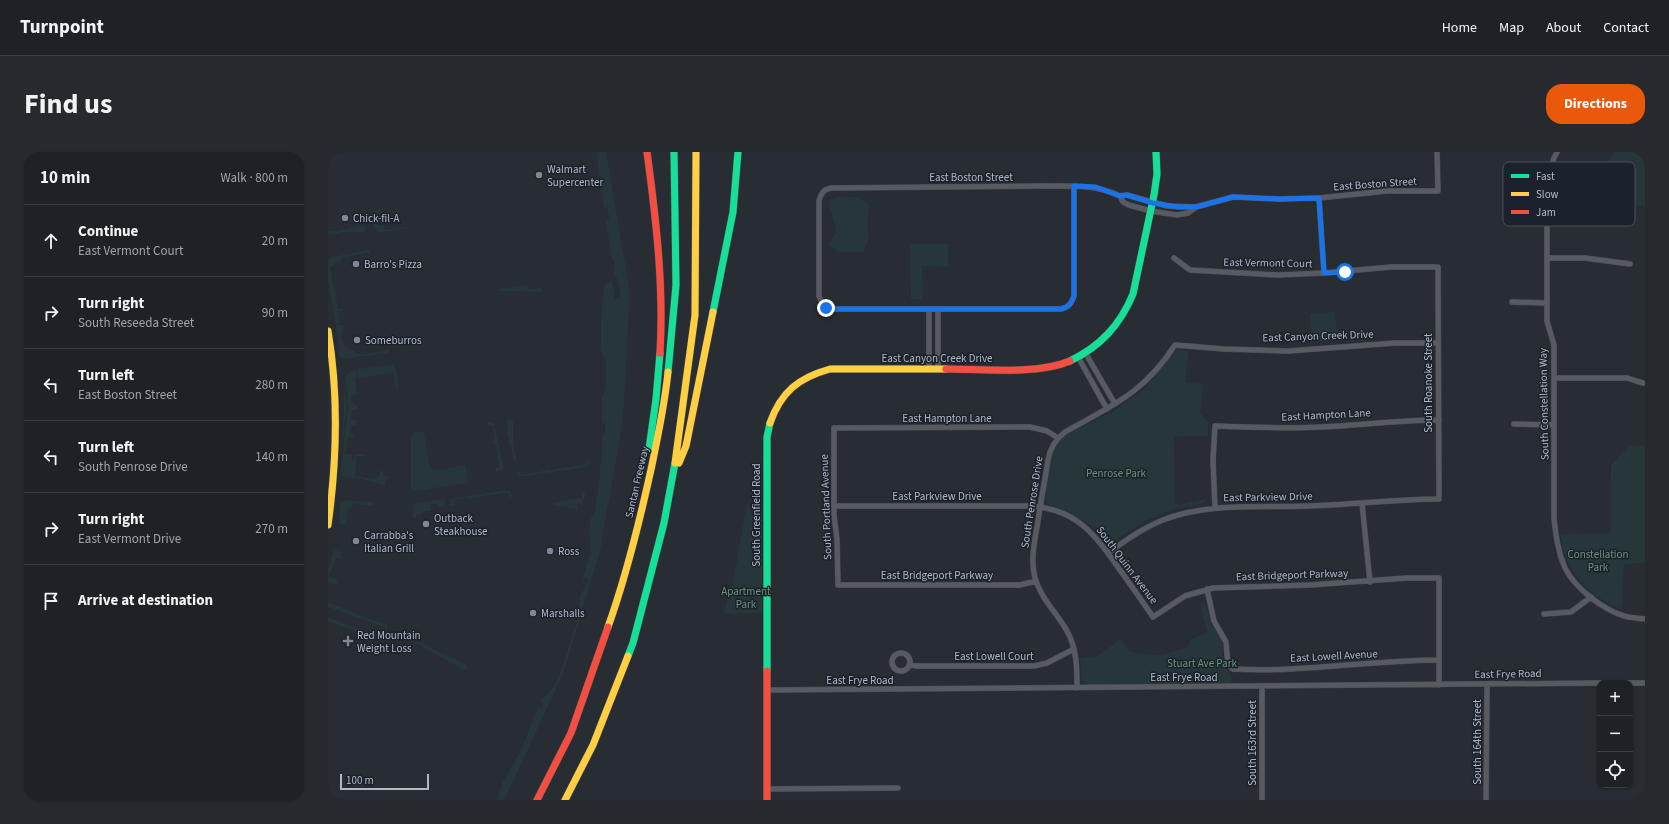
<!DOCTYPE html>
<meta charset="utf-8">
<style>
body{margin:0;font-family:"Source Sans 3",sans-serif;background:#26292e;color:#f1f3f6}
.controls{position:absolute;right:12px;bottom:12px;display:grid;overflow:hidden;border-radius:8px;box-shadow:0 1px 3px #0004}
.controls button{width:36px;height:36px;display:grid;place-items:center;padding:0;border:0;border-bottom:1px solid #3c3e43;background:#1e2126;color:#f1f3f6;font:20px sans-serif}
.scale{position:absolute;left:12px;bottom:10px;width:89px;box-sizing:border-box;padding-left:4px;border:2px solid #b1b8c5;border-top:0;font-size:11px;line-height:14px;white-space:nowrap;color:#b1b8c5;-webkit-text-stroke:3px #1c222d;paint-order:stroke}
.stop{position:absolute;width:12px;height:12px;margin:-9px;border:3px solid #1a73e8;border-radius:50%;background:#fff}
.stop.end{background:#1a73e8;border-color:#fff;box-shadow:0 1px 4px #0008}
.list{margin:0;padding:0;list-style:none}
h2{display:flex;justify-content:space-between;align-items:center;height:52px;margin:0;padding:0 16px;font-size:17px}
h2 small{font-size:13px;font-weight:400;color:#a1a3a7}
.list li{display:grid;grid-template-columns:26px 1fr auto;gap:12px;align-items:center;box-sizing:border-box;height:72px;padding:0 16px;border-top:1px solid #3c3e43}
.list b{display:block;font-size:15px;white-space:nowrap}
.list p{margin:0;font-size:13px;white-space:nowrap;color:#a1a3a7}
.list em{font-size:13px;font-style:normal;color:#a1a3a7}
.icon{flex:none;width:22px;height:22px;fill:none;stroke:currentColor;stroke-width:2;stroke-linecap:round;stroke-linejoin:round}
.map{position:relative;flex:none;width:1317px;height:648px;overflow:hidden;border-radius:16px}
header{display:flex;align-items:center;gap:24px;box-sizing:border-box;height:56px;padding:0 20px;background:#1e2126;border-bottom:1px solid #3c3e43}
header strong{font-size:19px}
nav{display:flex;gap:22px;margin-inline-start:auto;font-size:14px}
.intro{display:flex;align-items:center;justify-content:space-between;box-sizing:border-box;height:96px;padding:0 24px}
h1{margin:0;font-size:28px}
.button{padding:10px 18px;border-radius:16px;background:#ea580c;color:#fff;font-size:14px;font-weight:700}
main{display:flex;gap:24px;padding:0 24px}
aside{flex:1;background:#1e2126;border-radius:16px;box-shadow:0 1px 3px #0004}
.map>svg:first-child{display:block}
.green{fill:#263639}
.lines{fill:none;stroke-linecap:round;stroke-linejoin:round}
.street-casing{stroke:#46484e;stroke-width:6}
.fast-casing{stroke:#46484e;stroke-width:8}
.slow-casing{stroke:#46484e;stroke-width:8}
.jam-casing{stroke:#46484e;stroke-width:8}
.street{stroke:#575a61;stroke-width:5}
.fast{stroke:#16e098;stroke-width:7}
.slow{stroke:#ffcf43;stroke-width:7}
.jam{stroke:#f24e42;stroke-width:7}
.route{stroke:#1a73e8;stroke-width:5}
.poi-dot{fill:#818792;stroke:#1c222d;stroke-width:1.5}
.labels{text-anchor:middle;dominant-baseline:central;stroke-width:3;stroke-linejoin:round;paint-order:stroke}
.poi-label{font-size:11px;fill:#b1b8c5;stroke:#1c222d;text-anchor:start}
.street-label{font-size:11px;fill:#b1b8c5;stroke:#1c222d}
.park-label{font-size:11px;fill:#6a9475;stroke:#1c222d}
.key{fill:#1c222d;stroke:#494f5b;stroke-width:1}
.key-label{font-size:11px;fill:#b1b8c5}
</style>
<header>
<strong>Turnpoint</strong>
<nav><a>Home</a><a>Map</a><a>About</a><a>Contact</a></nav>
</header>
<div class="intro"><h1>Find us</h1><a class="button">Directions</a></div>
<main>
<aside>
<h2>10 min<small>Walk · 800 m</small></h2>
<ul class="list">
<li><svg class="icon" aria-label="ahead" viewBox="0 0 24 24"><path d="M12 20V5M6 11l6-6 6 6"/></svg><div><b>Continue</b><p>East Vermont Court</p></div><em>20 m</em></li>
<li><svg class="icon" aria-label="right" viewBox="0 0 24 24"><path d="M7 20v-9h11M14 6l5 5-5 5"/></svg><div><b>Turn right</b><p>South Reseeda Street</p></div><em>90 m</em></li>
<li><svg class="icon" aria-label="left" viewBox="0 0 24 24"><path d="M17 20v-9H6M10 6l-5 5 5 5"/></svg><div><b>Turn left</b><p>East Boston Street</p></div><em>280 m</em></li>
<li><svg class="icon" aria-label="left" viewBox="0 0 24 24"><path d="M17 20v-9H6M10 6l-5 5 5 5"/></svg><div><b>Turn left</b><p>South Penrose Drive</p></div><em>140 m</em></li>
<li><svg class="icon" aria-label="right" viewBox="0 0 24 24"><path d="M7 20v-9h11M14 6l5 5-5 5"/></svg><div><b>Turn right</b><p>East Vermont Drive</p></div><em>270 m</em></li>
<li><svg class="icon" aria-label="arrive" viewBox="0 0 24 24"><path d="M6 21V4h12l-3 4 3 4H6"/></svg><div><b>Arrive at destination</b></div></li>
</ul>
</aside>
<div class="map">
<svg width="1317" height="648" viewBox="0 0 1317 648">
<rect width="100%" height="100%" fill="#282c33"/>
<path class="green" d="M268,0H278L302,140L295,268L272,399L235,522L182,636L175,648H169L174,631L192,600L210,555L214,556L216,552L213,550L214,547L226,534L232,522L249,470L252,443L261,429L258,426L254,429L263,398L261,380L262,368L267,358L272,326V316L274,303V283H277V271H274V246L278,235V211L273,199V165L276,133L283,128L286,136V147H291C292,138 293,130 286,123L287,112L283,104L278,68L281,67L279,55L276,56Z
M1285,0H1317V54H1271V25L1286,1Z
M510,44L529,45L542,53L539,70L541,86L536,100H510L501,92L508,81L506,69L500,49Z
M45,58H52L53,61L48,62L50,73H56L57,78L85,74L77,77L49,81L48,75H46L43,61Z
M35,73L39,76L36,80H16L0,83V78L8,79Z
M582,92H620V115L594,114L595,148L583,147Z
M39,98L42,99V102L40,101L13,106V109L7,110L6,114L2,115L7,139L12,138L7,140L10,156L15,157V159H11L12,171L8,172L0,129V108L4,105Z
M199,133L201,138L213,136L214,140L173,139V137Z
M1007,159L1009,188L984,190L982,162Z
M14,172L16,174L13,184L17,195L34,203L62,197L63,198L60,201L14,207L11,205L8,173Z
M849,197L861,199L857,230L875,232L872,261L880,270V284L846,285L847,350L850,353L882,346C874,354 863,353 853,356C826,361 804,377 782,392L766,375L741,360L719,352C714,335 723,305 728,288L782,261L815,238Z
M65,213C69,218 72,234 68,240L65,221L30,226L29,217Z
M28,218L29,226H27L29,242L23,244V250H25V253H29L30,257L24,258L23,268H28V273H23L22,282L26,283V285H22L20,287L18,300H15L20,255L17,225L22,219Z
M16,229L19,255L11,316L16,257Z
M179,268H185V286L188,307L186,308L178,278L180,277Z
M163,270L166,272L176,316L173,319H168L167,316L171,315L168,292L163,291L167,289L165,274L160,273V271Z
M92,279L96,281L102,315L108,318L137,313L140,331L87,339L83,336V285L86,280Z
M1301,294H1317V411L1296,412L1294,457C1260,445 1237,419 1232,382L1282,381L1283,313Z
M15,301L24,302V307H27V302L37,303V305L29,304L27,324L49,327V324H52V319H55V323L60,324V327L57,328V333L35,328L34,326L33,327L14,325L12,322Z
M259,307L261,308V312L254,316L190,325L189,318H190L193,323L220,318V313L222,318L258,312Z
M176,338L182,339L186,345H181L180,341L164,343L163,348L162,343L143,346V351L141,346L127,348V354L122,353V348L124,347Z
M254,339L258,341L253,354L252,351L249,352L250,358L225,353L226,351H231L232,349L254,346Z
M117,347L116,354H110V352H102V359H96L94,362H88V366H85V353L87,351Z
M17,348L46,350L45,354L27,352L20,357L17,373L11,372L12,352Z
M419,351H421L423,363H434V461L395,462L405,430Z
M6,398L14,400L13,407L8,406L1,424L9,428V432H5L0,430V418Z
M0,450L39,466L59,472V476L0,455Z
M877,450L884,474L894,488L895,512L903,523V531L759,533L753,527L752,506L767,505L793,487L801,499L814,502L835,503L860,495L862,487L879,481L872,452Z
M0,465L58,487L57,490L0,469Z
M75,476L74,482L93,491L97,487L95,492L117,503L120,499L119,503L139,513L138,514L143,517L136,518L73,483Z"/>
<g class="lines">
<g class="street-casing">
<path id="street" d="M1229,0L1226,6L1219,31V169L1226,193V367C1228,384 1230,400 1237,416C1247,436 1274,457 1296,464C1302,466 1310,466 1317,467
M1180,27L1219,31
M746,34V144C743,152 741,155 733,157H504C495,155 494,152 491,144V49C493,42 495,37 503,36L716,34C742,34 768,32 792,44
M991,46L996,121
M868,55L839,54L799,43L792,44L795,50L801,53L823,59L849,63L860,61L868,55L905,45L951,47L991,46L1059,39H1110L1109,0
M1219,106H1257L1302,112
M1184,150L1219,151
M758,202L787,252
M750,205L779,257
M601,217V157
M610,217V157
M1226,226H1299L1315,231
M1186,272L1226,273
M1034,351L1042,430
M506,354H698C747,355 766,381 792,418C803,433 814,449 825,465L857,444L885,436L982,433L1079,426H1111V533
M887,356L885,308L887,274C923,275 959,277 994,275C1033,273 1072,268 1111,268
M780,401C798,388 815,376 835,368C881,350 932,356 980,354C1024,353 1067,347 1111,347L1110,115H1063L996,121L950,123L862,118L846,106
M708,429L692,433H510L509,387L506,364V276L702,275L719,279L730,286
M879,437L886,469L898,490L900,513L905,517C974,521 1043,508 1111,508
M1216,462L1243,460L1263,445
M564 510a9 9 0 1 1 18 0a9 9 0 1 1-18 0Z
M581,513L589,514H706L719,511L746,497
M1300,531H1317
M934,534V648
M749,536C749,516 749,497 739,479C729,461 713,447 707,426C702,407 707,388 710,369C713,348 717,328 720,308C722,296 728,287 737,280C785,253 816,241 847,193L896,197L961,199L1067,191H1110
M440,538L1272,531
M439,637L570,636
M1158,648L1159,533"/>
</g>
<g class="fast-casing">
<path id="fast" d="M385,160L405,60L410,0
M742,209C773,194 792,173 805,142L826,43L829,22L828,0
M340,220L348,133L346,0
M321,297L328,247L332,201
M300,504L305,491L336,371L347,311
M439,519V285L442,271"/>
</g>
<g class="slow-casing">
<path id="slow" d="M0,179C11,244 9,308 0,373
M442,271C453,240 470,226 502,217H618
M347,311L367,163L368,0
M351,311L358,294L385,160
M280,475C299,422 312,368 324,313C330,283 337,251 340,220
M237,648L265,593L300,504"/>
</g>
<g class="jam-casing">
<path id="jam" d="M319,0C328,67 336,134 332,201
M618,217C654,217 709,223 742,209
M439,519V648
M209,648L243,581L280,475"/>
</g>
<use href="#street" class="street"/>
<use href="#fast" class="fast"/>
<use href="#slow" class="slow"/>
<use href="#jam" class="jam"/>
</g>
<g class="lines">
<path class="route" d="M498,156L504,157H733C741,155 743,152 746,144V34L768,35L792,44L799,43L825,51L850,55H868L905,45L951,47L991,46L996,121L1017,120"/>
</g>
<g class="poi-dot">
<circle cx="211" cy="23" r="4"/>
<circle cx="17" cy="66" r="4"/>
<circle cx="28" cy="112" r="4"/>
<circle cx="29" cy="188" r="4"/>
<circle cx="98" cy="372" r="4"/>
<circle cx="28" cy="389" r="4"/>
<circle cx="222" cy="399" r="4"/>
<circle cx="205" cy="461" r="4"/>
<path d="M18 483h4v4h4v4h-4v4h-4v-4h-4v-4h4z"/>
</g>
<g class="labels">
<g class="poi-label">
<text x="219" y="17">Walmart<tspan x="219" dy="13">Supercenter</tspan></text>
<text x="25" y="66">Chick-fil-A</text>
<text x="36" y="112">Barro's Pizza</text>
<text x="37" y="188">Someburros</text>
<text x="106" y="366">Outback<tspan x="106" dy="13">Steakhouse</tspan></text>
<text x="36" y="383">Carrabba's<tspan x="36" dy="13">Italian Grill</tspan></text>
<text x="230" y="399">Ross</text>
<text x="213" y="461">Marshalls</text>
<text x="29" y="483">Red Mountain<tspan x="29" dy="13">Weight Loss</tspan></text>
</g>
<g class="street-label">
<text x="643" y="25">East Boston Street</text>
<text transform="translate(1047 32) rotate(-4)">East Boston Street</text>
<text transform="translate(940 111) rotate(1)">East Vermont Court</text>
<text transform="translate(990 184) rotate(-2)">East Canyon Creek Drive</text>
<text x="609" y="206">East Canyon Creek Drive</text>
<text transform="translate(1100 231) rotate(-90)">South Roanoke Street</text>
<text transform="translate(1216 252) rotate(-91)">South Constellation Way</text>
<text transform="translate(998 263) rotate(-3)">East Hampton Lane</text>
<text x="619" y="266">East Hampton Lane</text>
<text transform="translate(309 330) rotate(-77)">Santan Freeway</text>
<text x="609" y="344">East Parkview Drive</text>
<text transform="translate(940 345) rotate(-1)">East Parkview Drive</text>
<text transform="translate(704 350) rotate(-81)">South Penrose Drive</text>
<text transform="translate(498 355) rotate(-92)">South Portland Avenue</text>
<text transform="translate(428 363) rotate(-90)">South Greenfield Road</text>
<text transform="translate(799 413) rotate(53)">South Quinn Avenue</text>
<text x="609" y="423">East Bridgeport Parkway</text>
<text transform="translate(964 423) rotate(-2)">East Bridgeport Parkway</text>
<text x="666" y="504">East Lowell Court</text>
<text transform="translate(1006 504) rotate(-3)">East Lowell Avenue</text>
<text transform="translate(1180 522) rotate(-1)">East Frye Road</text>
<text x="856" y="525">East Frye Road</text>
<text x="532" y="528">East Frye Road</text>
<text transform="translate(1149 590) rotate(-90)">South 164th Street</text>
<text transform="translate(924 591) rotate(-90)">South 163rd Street</text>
</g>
<g class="park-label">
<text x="788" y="321">Penrose Park</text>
<text x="1270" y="402">Constellation<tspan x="1270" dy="13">Park</tspan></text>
<text x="418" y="439">Apartment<tspan x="418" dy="13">Park</tspan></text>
<text x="874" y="511">Stuart Ave Park</text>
</g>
</g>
<rect x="1175" y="10" width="132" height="64" rx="6" class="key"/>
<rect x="1183" y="22" width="18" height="4" fill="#16e098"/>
<rect x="1183" y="40" width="18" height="4" fill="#ffcf43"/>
<rect x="1183" y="58" width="18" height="4" fill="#f24e42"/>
<g class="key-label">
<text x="1208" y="28">Fast</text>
<text x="1208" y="46">Slow</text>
<text x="1208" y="64">Jam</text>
</g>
</svg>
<div class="controls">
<button>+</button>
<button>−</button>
<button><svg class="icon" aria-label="locate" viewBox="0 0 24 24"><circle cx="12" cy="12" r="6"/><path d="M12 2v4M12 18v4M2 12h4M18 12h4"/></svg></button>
</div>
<div class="scale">100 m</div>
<div class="stop" style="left:1017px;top:120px"></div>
<div class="stop end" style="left:498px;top:156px"></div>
</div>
</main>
